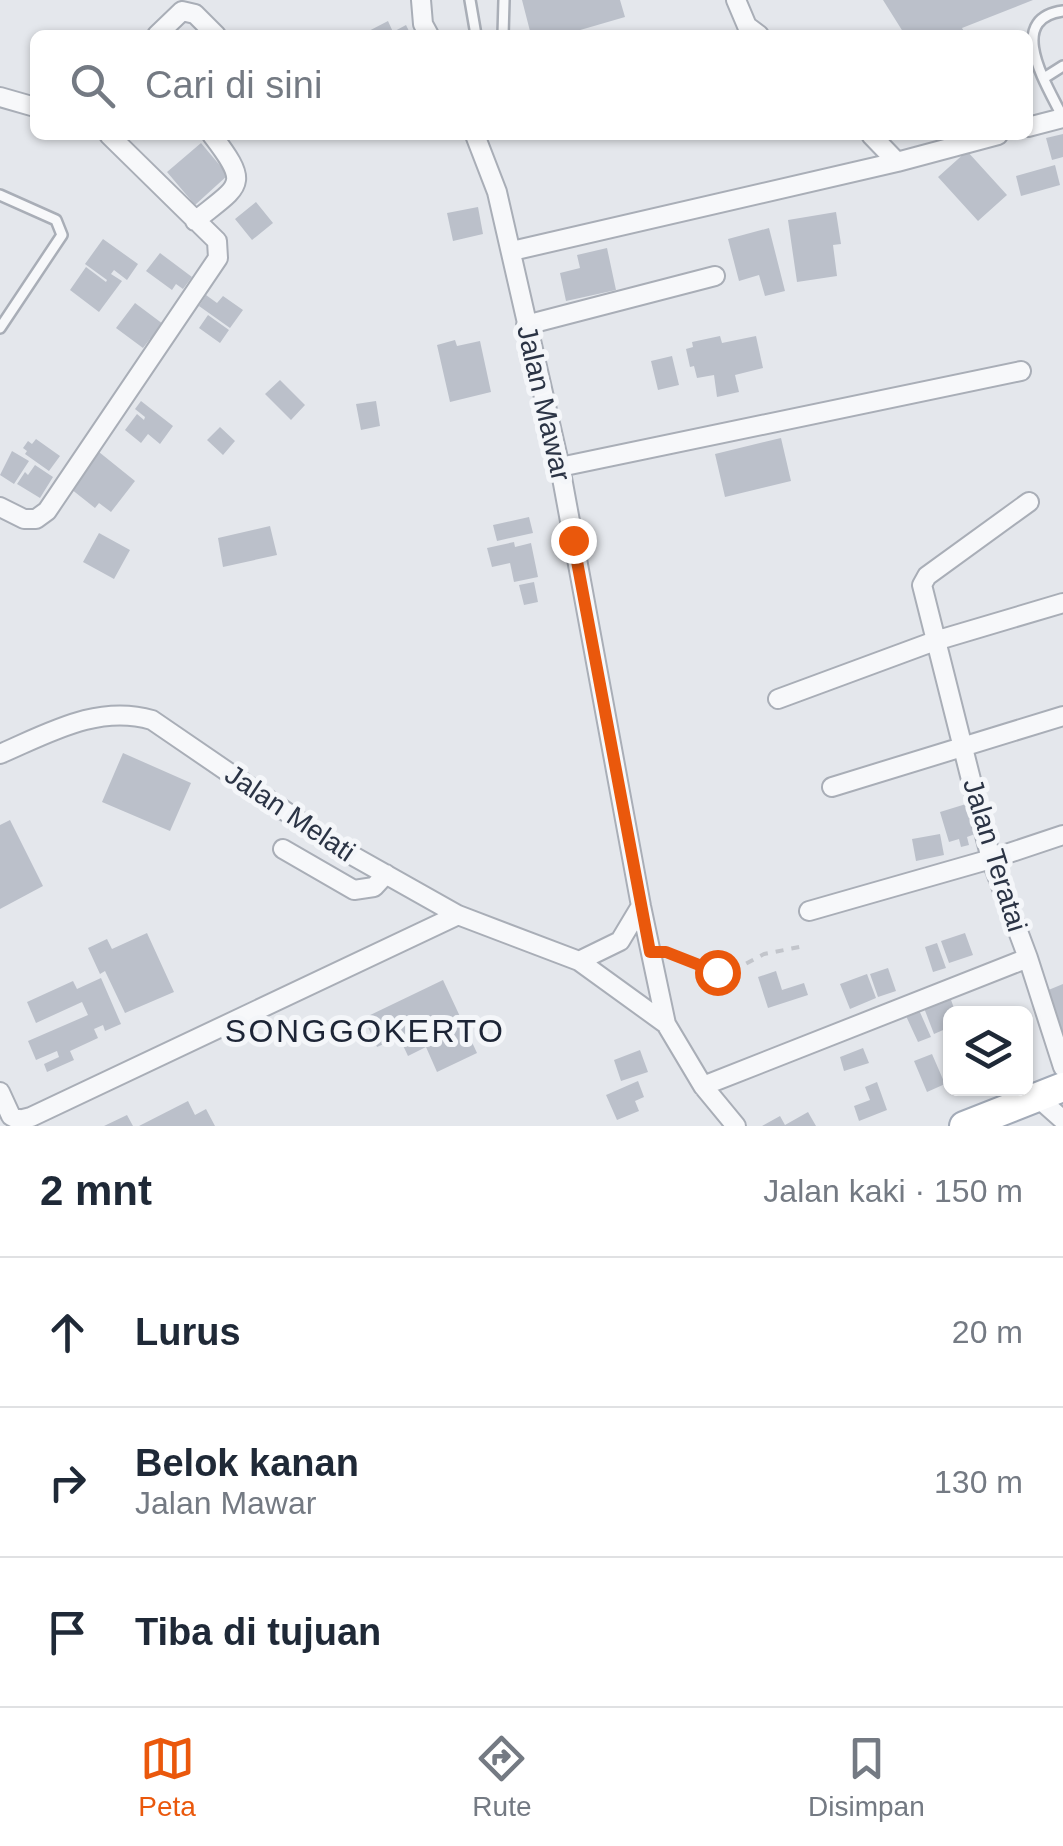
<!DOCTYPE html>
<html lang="id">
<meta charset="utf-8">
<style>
body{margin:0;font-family:Helvetica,sans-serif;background:#f6f6f7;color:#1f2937}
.controls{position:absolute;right:30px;bottom:30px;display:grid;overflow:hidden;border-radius:15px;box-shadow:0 2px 8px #0004}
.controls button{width:90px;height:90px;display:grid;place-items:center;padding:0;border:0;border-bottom:2px solid #e0e1e3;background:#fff;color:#1f2937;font:50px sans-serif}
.stop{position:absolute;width:30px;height:30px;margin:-22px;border:8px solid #ea580c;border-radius:50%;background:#fff}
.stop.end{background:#ea580c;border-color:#fff;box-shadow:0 2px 10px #0008}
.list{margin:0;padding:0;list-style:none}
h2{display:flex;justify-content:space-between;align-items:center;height:130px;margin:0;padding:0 40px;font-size:42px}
h2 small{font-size:32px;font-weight:400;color:#747a83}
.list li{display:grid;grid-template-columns:65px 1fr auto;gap:30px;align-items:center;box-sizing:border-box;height:150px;padding:0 40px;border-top:2px solid #e0e1e3}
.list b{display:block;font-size:38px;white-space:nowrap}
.list p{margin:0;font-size:32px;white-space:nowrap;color:#747a83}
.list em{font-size:32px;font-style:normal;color:#747a83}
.icon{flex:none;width:55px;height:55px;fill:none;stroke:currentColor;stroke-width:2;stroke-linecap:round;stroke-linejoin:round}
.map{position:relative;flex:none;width:1063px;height:1126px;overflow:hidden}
.search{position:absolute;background:#fff;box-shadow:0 2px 8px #0004;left:30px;right:30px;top:30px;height:110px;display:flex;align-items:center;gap:25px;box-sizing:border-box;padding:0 35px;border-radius:15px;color:#747a83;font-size:38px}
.sheet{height:580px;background:#fff}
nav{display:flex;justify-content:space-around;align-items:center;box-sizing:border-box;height:140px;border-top:2px solid #e0e1e3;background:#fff;font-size:28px;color:#747a83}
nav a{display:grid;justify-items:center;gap:5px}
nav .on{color:#ea580c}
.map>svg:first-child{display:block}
.building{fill:#bbc0ca}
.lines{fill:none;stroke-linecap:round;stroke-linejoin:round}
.lane-casing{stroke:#a9aeb7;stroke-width:14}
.street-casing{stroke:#a9aeb7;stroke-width:22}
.primary-casing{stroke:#a3abb8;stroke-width:32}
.path{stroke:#c2c5cb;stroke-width:4;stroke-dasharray:8 8;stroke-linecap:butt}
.lane{stroke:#f7f8fa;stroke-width:9}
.street{stroke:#f7f8fa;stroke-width:18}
.primary{stroke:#fff;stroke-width:28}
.route{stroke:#ea580c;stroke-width:12}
.labels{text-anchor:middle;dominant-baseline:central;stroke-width:10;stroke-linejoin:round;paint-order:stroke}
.street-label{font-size:28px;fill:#2b3445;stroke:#f4f6f9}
.quarter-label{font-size:32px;letter-spacing:2.5px;fill:#1d2536;stroke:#f4f6f9}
</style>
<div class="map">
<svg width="1063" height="1126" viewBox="0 0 1063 1126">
<rect width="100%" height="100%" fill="#e4e7ec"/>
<path class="building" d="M522,0H620L625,17L563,35H531Z
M883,0H1033L962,28L966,35H905Z
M388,21L393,32L406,25L411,35H361Z
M1063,134V157L1052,160L1046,138Z
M201,143L228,175L195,205L167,172Z
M967,151L1007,195L978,221L938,177Z
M1055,165L1060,185L1021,196L1016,176Z
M256,202L273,223L252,240L235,219Z
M478,207L483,234L453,241L447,213Z
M836,212L841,244L833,245L837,276L797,282L788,220Z
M769,228L785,291L765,296L759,275L739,281L728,239Z
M103,239L138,264L127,280L114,270L111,274L122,281L99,312L70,290L86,267L106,282L107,280L85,264Z
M607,248L616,290L566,301L560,273L580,268L577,255Z
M160,253L192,277L183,289L176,284L172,290L146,271Z
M206,295L217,303L223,296L243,310L230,328L199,306Z
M135,303L167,327L155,343L150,339L143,348L116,328Z
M208,315L229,330L220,343L199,328Z
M720,336L722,343L756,336L763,368L735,375L739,392L717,397L714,375L697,378L694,366L690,367L686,349L693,347L692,342Z
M455,340L457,346L480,341L491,392L450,402L437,345Z
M672,356L679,385L658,390L651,361Z
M280,380L305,405L291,420L265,394Z
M141,401L173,426L160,444L148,434L141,443L125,430L137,414L144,420L145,417L135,409Z
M376,401L380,426L361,430L356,404Z
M220,427L235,441L223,455L207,440Z
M781,438L791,481L725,497L715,454Z
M36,439L60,456L49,471L25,454L27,451L23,448L28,441L32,444Z
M12,451L29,461L14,484L0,475Z
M99,452L135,481L111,512L99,503L95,508L71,489Z
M35,465L53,477L40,498L17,484L25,472L28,475Z
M529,517L533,533L497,541L493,525Z
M270,526L277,555L223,567L218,538Z
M99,533L130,550L114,579L83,562Z
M514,542L515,547L531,543L538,577L514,582L510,563L492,567L487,548Z
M534,582L538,602L524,605L519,585Z
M123,753L191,783L170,831L102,802Z
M966,804L975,834L967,837L969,845L961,847L959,839L949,842L940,812Z
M10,820L43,886L0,909V825Z
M940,834L944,855L916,861L912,839Z
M147,933L174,992L125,1013L105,971L100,974L88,948L107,939L112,949Z
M965,933L973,955L949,963L941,941Z
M937,943L946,968L933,972L925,947Z
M888,968L896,991L878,997L870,974Z
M776,971L782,990L804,983L808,995L768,1008L758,977Z
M867,974L876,998L850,1009L840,984Z
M101,978L121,1024L105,1031L103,1025L94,1029L98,1038L70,1051L74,1060L47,1072L44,1064L59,1057L57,1051L36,1060L28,1041L88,1015L82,1002L36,1023L27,1002L73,981L77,989Z
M443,980L477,1053L437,1072L426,1047L408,1056L399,1037L377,1047L364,1018Z
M1063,984V1038H1062L1046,991Z
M950,997L956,1014H950V1027L934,1034L924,1008Z
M919,1010L931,1037L918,1042L906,1016Z
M863,1048L869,1063L844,1071L840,1057Z
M640,1050L648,1072L621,1081L614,1060Z
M932,1054L945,1084L927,1092L914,1061Z
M638,1081L644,1097L635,1101L639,1111L617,1120L606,1095Z
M877,1082L887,1110L859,1121L854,1106L870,1100L865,1087Z
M188,1101L195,1115L206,1109L215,1126H139Z
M808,1112L816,1126H762L780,1116L785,1125Z
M127,1115L133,1126H104Z"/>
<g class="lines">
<g class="lane-casing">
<path id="lane" d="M470,0L476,35
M1063,11C1003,19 1049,88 1063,118
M503,35L504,0
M1044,78L1063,66
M0,195L56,220L62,235L0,328"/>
</g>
<g class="street-casing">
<path id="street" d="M421,0L423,24L429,35
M736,0L747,26L759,35
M157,35L182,11L195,14L216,35
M0,97L35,107
M1028,127L1063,118
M475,135L497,192L560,467L641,906L666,1024L703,1086L736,1126
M871,135L897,162
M195,221C241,184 251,186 212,135
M512,251L897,162L998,135
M526,325L715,276
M560,467L1021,371
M1029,502L927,576L922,585L991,859L1028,958L1063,1067
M0,507L24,519H36L47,511L218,258L217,241L109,135
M778,699L935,641L1063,603
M0,754C49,733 98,704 152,720L339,848L458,915L579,961L666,1024
M832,787L1063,716
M283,849L354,890L374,887L386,874
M809,911L991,859L1063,835
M579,961L620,941L641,906
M703,1086L1028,958
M0,1092L11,1116L19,1120L31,1117L458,915
M1036,1096L1063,1120"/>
</g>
<g class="primary-casing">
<path id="primary" d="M964,1126L1063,1087"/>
</g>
<path class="path" d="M672,954L717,973L734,970L764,954L804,946"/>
<use href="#lane" class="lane"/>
<use href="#street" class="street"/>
<use href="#primary" class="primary"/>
</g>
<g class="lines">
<path class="route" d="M573,540L650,952H666L717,972"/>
</g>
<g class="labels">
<g class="street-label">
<text transform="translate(544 403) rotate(77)">Jalan Mawar</text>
<text transform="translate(290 813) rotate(34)">Jalan Melati</text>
<text transform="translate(995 855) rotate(73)">Jalan Teratai</text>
</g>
<g class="quarter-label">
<text x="365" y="1031">SONGGOKERTO</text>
</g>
</g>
</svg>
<div class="controls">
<button><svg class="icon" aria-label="layers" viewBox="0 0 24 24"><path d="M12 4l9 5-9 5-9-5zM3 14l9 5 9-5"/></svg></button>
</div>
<div class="stop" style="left:717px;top:972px"></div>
<div class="stop end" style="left:573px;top:540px"></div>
<div class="search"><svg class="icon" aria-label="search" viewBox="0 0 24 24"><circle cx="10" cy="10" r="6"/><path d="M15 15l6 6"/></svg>Cari di sini</div>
</div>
<section class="sheet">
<h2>2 mnt<small>Jalan kaki · 150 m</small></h2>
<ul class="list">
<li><svg class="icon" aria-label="ahead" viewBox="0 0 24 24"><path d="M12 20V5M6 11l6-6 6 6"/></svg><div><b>Lurus</b></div><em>20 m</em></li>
<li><svg class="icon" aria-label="right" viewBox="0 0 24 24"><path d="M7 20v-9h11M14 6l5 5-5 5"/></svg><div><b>Belok kanan</b><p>Jalan Mawar</p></div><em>130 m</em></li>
<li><svg class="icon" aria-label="arrive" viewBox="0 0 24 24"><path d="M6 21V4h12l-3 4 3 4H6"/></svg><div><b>Tiba di tujuan</b></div></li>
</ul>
</section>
<nav>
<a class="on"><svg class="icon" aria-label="map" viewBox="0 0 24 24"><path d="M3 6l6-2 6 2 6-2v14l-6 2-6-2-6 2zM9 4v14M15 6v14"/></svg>Peta</a>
<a><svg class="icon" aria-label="directions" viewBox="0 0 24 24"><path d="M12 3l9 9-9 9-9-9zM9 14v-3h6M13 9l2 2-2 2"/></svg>Rute</a>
<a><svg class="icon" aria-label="saved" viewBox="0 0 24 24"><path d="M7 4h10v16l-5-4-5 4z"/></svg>Disimpan</a>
</nav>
